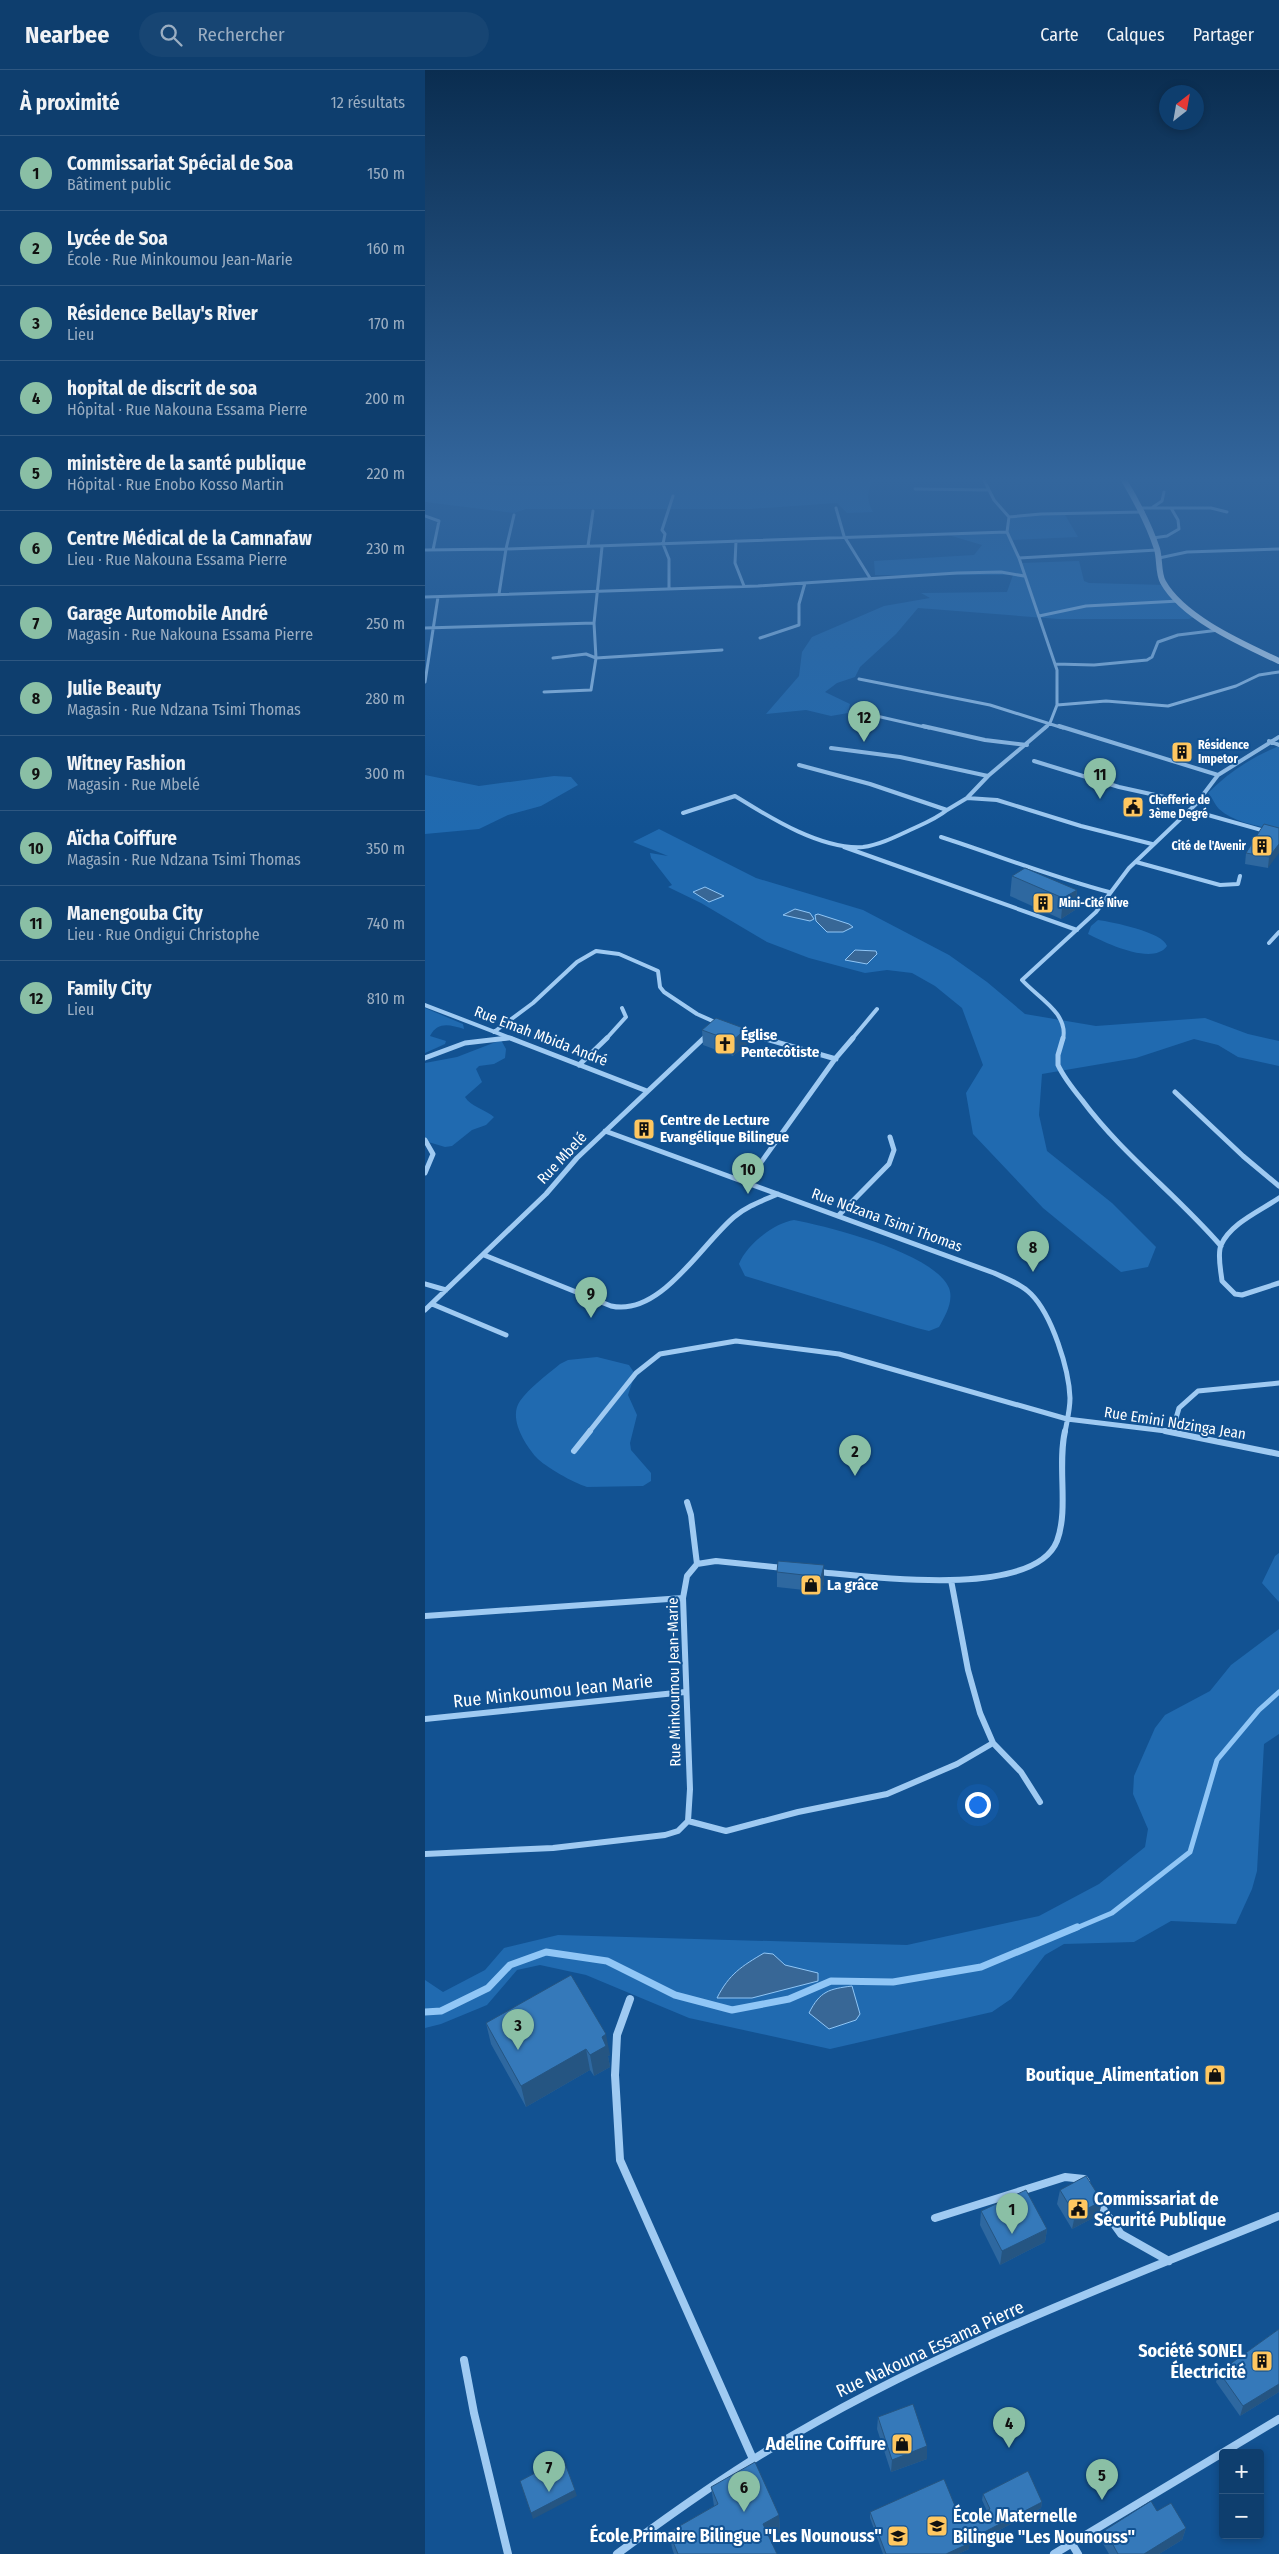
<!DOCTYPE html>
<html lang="fr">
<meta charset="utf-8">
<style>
body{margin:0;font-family:"Fira Sans Condensed",sans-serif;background:#174573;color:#f1f3f6}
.controls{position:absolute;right:15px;bottom:15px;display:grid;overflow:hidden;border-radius:5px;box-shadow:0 2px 8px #0003}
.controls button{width:45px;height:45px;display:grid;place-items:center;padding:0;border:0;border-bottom:1px solid #2e5781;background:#0e3e6e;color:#f1f3f6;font:25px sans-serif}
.compass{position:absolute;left:734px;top:15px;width:45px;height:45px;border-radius:50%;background:#0e3e6e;box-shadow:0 2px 8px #0003;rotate:31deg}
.you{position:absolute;left:552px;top:1734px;width:18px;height:18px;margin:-12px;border:4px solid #fff;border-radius:50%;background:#1a73e8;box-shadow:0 0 0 8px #1a73e833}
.badge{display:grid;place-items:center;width:32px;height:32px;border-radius:50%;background:#8abfa5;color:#111;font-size:16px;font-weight:700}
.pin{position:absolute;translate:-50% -41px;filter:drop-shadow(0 1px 2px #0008)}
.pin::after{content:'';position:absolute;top:26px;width:18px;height:15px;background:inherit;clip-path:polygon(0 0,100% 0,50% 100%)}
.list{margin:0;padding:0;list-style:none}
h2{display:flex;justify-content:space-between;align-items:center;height:65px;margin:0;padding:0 20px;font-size:21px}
h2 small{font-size:16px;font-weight:400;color:#9baec2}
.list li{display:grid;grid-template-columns:32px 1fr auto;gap:15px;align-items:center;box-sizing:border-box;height:75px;padding:0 20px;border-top:1px solid #2e5781}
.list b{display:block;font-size:19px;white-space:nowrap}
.list p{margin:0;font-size:16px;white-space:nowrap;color:#9baec2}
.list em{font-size:16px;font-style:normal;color:#9baec2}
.icon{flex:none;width:28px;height:28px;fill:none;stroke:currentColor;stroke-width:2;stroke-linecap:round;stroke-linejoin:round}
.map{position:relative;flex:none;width:854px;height:2484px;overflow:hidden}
header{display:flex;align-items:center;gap:30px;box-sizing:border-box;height:70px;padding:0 25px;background:#0e3e6e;border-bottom:1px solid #2e5781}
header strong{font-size:24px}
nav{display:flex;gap:28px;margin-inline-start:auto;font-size:18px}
.search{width:350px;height:45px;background:#174573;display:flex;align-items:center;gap:12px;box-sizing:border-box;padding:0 18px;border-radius:28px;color:#9baec2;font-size:19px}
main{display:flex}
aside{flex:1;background:#0e3e6e}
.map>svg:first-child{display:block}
.green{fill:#206ab0}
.water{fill:#386796;stroke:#90c6f6}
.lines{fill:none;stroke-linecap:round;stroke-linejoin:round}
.stream-far1{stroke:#90c6f6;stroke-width:5}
.stream{stroke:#90c6f6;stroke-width:7}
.street-far4{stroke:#9fcaf2;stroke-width:3}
.street-far3{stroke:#9fcaf2;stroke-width:4}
.street-far2{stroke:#9fcaf2;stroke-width:5}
.street-far1{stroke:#9fcaf2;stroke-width:6}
.street{stroke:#9fcaf2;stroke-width:8}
.secondary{stroke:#cee5fc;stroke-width:6}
.wall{fill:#2e68a0}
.shaded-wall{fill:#255582}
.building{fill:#3579ba;stroke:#255582}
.labels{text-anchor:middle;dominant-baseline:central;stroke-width:4;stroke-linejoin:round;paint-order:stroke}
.far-poi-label{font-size:12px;font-weight:bold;fill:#fff;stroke:#125292;text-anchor:start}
.poi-label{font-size:15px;font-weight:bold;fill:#fff;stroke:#125292;text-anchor:start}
.street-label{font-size:15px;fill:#fff;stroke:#125292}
.near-street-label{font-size:18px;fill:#fff;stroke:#125292}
.near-poi-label{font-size:18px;font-weight:bold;fill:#fff;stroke:#125292;text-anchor:end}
</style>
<header>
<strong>Nearbee</strong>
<div class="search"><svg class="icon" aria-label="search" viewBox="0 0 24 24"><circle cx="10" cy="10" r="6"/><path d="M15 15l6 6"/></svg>Rechercher</div>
<nav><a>Carte</a><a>Calques</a><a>Partager</a></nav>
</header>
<main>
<aside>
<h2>À proximité<small>12 résultats</small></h2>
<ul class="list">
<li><span class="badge">1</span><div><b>Commissariat Spécial de Soa</b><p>Bâtiment public</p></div><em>150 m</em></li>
<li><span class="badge">2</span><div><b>Lycée de Soa</b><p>École · Rue Minkoumou Jean-Marie</p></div><em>160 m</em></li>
<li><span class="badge">3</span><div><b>Résidence Bellay's River</b><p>Lieu</p></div><em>170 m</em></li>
<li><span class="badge">4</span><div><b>hopital de discrit de soa</b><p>Hôpital · Rue Nakouna Essama Pierre</p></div><em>200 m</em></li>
<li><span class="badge">5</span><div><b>ministère de la santé publique</b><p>Hôpital · Rue Enobo Kosso Martin</p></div><em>220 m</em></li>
<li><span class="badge">6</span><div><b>Centre Médical de la Camnafaw</b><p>Lieu · Rue Nakouna Essama Pierre</p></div><em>230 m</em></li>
<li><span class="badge">7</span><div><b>Garage Automobile André</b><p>Magasin · Rue Nakouna Essama Pierre</p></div><em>250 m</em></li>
<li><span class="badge">8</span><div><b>Julie Beauty</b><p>Magasin · Rue Ndzana Tsimi Thomas</p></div><em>280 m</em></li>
<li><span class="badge">9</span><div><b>Witney Fashion</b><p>Magasin · Rue Mbelé</p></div><em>300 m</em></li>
<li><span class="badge">10</span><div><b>Aïcha Coiffure</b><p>Magasin · Rue Ndzana Tsimi Thomas</p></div><em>350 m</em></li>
<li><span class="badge">11</span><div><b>Manengouba City</b><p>Lieu · Rue Ondigui Christophe</p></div><em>740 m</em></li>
<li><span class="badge">12</span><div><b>Family City</b><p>Lieu</p></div><em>810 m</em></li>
</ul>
</aside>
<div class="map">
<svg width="854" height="2484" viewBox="0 0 854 2484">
<rect width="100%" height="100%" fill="#125292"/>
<path class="green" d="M0,410L85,416H125L172,410H448C442,422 441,429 448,442L422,443L412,433L326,439H101L89,443L0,432Z
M639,443L653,467L585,470L595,493L654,491L659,511L664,513L741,515L746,523L774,545L764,549H633L493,538L471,564L435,597L430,607L412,613L400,622L425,634L423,643L406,646L381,640L341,644L374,606L377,582L387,567L459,536L505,528L496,523L582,522L588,505H450L449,491L549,485L557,475L520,464L581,462L582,451L590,447Z
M854,676V761C835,756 809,753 794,739C789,734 788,728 783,723C804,702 827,687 854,676Z
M0,705L54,716L129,706L146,707L153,715L116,736L83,745L54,759L0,764Z
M234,759L331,808L438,840L524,885L562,912L600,944L671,956L780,948L823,964L854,971V996L813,987L793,975L769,969L711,988L617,1004L614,1045L622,1081L687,1133L731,1177L723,1197L696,1202L618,1138L548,1064L541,1023L558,995L537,938L510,916L487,903L462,900L440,903L384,888L342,872L276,833L243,817L247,815L226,788L225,783L243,786L208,772Z
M673,850C687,852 738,862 742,876C728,896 681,873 663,864L666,856Z
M0,938L38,954L39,959C25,955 13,951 5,966L21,971L20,974L0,983Z
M76,970L81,979L80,988L69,994L54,996L51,999L57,1012L40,1027C45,1036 61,1040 69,1047L61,1055L47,1060L27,1076L20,1077L0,1071V993L32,987Z
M369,1150C405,1157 509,1183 524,1218C529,1231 520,1246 514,1257L504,1261L492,1258L320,1206L314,1194C321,1175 349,1153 369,1150Z
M172,1287L204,1295L210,1304L203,1325L212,1345L205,1373L206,1380L226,1403V1411L218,1416L162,1417C149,1413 120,1397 111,1387C100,1374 83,1348 95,1331C104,1318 122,1305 135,1294L143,1290Z
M854,1483V1532L837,1513L850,1486Z
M854,1559V1664L839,1674L832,1801L827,1819L811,1854L746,1851L709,1872L639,1874L620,1885L586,1929L567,1942L405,1979L264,1948L161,1905L115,1895L92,1900L62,1935L16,1954L0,1958V1910L18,1922L60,1900L79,1878L133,1865L482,1875L614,1846L674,1814L720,1777L723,1759L708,1724L709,1706L730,1658L740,1645L785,1621L806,1595Z"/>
<path class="water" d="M280,817L299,826L284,832L268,822Z
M370,839L385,843L389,849L385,851L358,845Z
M393,844L424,854L428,857L418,862H402L391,851L390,845Z
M430,880L451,881L452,884L442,894L420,890Z
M339,1883L348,1884L360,1895L393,1903V1911L327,1928H292C304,1904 317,1896 339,1883Z
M427,1916L435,1944L431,1950L404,1959L384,1943C395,1921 404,1919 427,1916Z"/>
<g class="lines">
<path class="stream-far1" d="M649,1859L687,1843L765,1782L792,1690L834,1640L854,1622"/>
<path class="stream" d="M0,1942L16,1941L63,1918L85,1895L121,1882L182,1891L250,1925L307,1940L364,1929L406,1911L468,1912L556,1897L652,1857"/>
<path class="street-far4" d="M559,410L569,430L584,447L582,462L594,488L632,600V635L625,653L620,658
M490,419L563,420
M728,437L737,431L739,422
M411,438L419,466L445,508
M716,438H786L802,442
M89,445L81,479L582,462
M0,446L14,451L8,480
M584,447L616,444L718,442
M728,468L742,466L754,459L753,450L746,438
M311,471L310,493L319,516
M163,476L168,441
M0,480L81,479L74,524
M594,488L732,480
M734,488L762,482L854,479
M244,519V489L238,474L240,464L237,460L248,426
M0,527L333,516L532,503L576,502L599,506
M614,546L661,536L754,531
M0,558L169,553
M335,568L374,555V534L380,513
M128,588L161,584L171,588L297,580
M630,594L669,595L722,590L727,587L733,572L753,565L794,560
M434,609L565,635L638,658
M0,612L13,527
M119,622L166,620L171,588L169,553L177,477
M632,635L681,631L743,636L811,616L834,605L854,602
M447,645L504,658"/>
<path class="street-far3" d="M498,656L560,670L602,675
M634,656L793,705
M844,671L854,675
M406,678L475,687L563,706L622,656
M609,691L694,717L771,734
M374,695L445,714L522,740L542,728L563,706
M542,728L572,730L656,756L727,774
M765,740L854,765
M258,743L310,726C344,747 396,780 438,777C454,775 470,767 485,760C498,754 511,749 522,740
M516,767C572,785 627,807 684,822
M419,777L652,860
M711,792L795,815L813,814L815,806
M844,873L854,862
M0,935L88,969
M69,962L108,933L152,892L171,881L194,884L233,901L235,917L239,922L272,944L292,953
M316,962L341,969
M73,969L83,968
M181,969L201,947L197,938
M278,969L282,965
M427,969L452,939
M638,969C644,943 612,927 597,910L671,842L704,798L771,734L793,705L854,667"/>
<path class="street-far2" d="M85,968L222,1021
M337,968L411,989
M638,968L633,985V995C639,1008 648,1019 657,1030C697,1084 752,1125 796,1176
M0,988L40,973L83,968
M154,995L182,968
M750,1022L818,1086L854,1116
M180,1061L569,1203C582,1209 596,1214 606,1224C627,1245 644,1299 645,1328C645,1340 642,1351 640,1362
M0,1070L8,1084L0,1103
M322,1112L410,989L428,968
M854,1128C835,1141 806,1153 796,1175C792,1185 796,1201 797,1211L810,1224L817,1225L854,1213
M413,1146L464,1094L469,1080L465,1067
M59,1185L186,1236C235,1247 275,1176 309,1147C322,1136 337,1131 353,1124
M0,1214L21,1220
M7,1234L81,1265
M0,1240L121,1124L152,1088L279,968
M164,1362L211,1303L235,1284L311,1271L414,1284L642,1349L749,1362
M747,1362L754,1338L773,1321L854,1313"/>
<path class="street-far1" d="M740,1361L854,1384
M149,1381L165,1361
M262,1432L266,1445L272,1494
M394,1502C445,1507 609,1529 632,1471C644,1439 632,1396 640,1361
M526,1510L543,1600L555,1643L568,1673L596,1702L615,1732
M0,1546L258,1528
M0,1649L260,1622
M263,1751L301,1761L373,1742L462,1724L532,1694L568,1673
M0,1784L128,1778L240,1765L253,1761L263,1751L265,1719L258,1528L262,1506L272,1494L291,1491L358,1498"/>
<path class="street" d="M205,1929L192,1965L190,2005L195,2090L328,2389
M673,2132L696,2164L744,2191
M510,2148L640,2107L659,2109L661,2112
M39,2290L49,2343L83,2484
M647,2474L653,2484
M192,2484C242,2447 292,2411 345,2379C504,2282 682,2216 854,2146
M629,2484L854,2349"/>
<path class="secondary" d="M699,410C712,432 724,454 732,479C735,489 733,503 738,512C758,548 818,574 854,591"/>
</g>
<path class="wall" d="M854,758L843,798L820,794L821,783Z
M587,806L652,820L650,840L636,849L585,826Z
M321,959L322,974L308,986L278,975L277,960Z
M399,1495V1511L397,1522L352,1517V1502Z
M61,1953L185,1985L183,1986L185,1997L169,2006L165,2000L101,2037L66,1974Z
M635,2120L677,2131L674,2145L647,2159L632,2134Z
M556,2141L622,2159L620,2172L575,2195L555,2155Z
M854,2259V2322L815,2346L791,2312L794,2302Z
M453,2347L502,2376V2389L466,2402L452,2359Z
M286,2417L354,2445L355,2462L344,2468L352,2484H249L247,2478L244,2462L289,2436Z
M558,2424L617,2432L616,2438L544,2476V2479L533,2484H458L445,2448V2442L537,2453L562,2441L557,2430Z
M732,2441L761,2458L757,2470L734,2484H684L677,2472L680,2460Z"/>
<path class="shaded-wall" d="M854,774V783L843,798L844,787Z
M652,820L650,840L636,849L638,828Z
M321,959L322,974L308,986L307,971Z
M399,1495V1511L397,1522L396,1507Z
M181,1964L185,1985L183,1986L185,1997L169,2006L165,1985L177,1967Z
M161,1979L165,2000L101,2037L96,2016Z
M677,2131L674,2145L647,2159L650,2145Z
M622,2159L620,2172L575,2195L577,2181Z
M854,2314V2322L815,2346L818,2336Z
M502,2376V2389L466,2402L467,2390Z
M150,2420L152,2426L108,2449L106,2443Z
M617,2432L616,2438L544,2476V2479L533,2484H521L544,2470Z
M354,2445L355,2462L340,2471L338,2454Z
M761,2458L757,2470L734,2484H719Z"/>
<path class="building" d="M839,754L854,758V774L844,787L821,783Z
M600,798L652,820L638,828L587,806Z
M291,948L321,959L307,971L277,960Z
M353,1491L399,1495L396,1507L352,1502Z
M146,1905L181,1964L177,1967L181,1976L165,1985L161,1979L96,2016L61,1953Z
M661,2106L677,2131L650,2145L635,2120Z
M601,2120L622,2159L577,2181L556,2141Z
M854,2259V2314L818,2336L794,2302Z
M488,2334L502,2376L467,2390L453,2347Z
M138,2388L150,2420L106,2443L95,2411Z
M330,2392L354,2445L338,2454L352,2484H253L244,2462L293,2434L286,2417Z
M603,2401L617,2432L544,2470L545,2473L521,2484H461L445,2442L519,2409L537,2453L565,2439L558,2424Z
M726,2431L732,2441L746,2433L761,2458L719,2484H693L680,2460Z"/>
<linearGradient id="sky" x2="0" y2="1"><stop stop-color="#0a2d50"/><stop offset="0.54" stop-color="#33669d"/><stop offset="1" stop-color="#33669d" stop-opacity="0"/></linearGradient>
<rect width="854" height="758" fill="url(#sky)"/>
<defs>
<g id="building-square" transform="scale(1.125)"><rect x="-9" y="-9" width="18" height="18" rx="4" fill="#ffc760" stroke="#125292"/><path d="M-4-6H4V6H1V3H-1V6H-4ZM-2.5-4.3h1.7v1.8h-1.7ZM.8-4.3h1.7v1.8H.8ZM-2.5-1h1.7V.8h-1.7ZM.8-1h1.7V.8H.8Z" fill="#111"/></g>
<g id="civic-square" transform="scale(1.125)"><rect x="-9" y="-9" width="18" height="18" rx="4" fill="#ffc760" stroke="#125292"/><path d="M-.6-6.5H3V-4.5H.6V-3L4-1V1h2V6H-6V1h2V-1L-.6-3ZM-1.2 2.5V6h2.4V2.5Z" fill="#111"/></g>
<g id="church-square" transform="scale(1.125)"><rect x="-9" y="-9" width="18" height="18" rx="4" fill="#ffc760" stroke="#125292"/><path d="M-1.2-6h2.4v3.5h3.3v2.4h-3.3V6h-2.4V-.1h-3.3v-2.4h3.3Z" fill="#111"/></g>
<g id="shop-square" transform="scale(1.125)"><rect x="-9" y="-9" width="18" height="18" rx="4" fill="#ffc760" stroke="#125292"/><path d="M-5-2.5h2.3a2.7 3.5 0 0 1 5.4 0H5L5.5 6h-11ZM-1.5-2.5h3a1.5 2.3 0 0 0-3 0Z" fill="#111"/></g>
<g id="school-square" transform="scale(1.125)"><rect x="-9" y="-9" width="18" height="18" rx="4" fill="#ffc760" stroke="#125292"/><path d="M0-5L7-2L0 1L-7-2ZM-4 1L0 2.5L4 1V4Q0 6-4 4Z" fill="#111"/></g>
</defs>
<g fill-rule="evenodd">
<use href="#building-square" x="757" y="682"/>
<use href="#civic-square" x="708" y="737"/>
<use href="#building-square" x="837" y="776"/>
<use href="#building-square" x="618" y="833"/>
<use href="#church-square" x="300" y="974"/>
<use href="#building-square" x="219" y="1059"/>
<use href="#shop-square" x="386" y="1515"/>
<use href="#shop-square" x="790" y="2005"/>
<use href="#civic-square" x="653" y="2139"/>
<use href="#building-square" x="837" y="2291"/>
<use href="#shop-square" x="477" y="2374"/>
<use href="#school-square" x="512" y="2456"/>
<use href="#school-square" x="473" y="2466"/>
</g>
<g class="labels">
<g class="far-poi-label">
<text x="773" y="675">Résidence<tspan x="773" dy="14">Impetor</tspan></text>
<text x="724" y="730">Chefferie de<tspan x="724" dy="14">3ème Degré</tspan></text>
<text x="821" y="776" text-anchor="end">Cité de l'Avenir</text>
<text x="634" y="833">Mini-Cité Nive</text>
</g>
<g class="poi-label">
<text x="316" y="965">Église<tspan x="316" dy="17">Pentecôtiste</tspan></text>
<text x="235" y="1050">Centre de Lecture<tspan x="235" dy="17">Evangélique Bilingue</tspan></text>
<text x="402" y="1515">La grâce</text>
</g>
<g class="street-label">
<text transform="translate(116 966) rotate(21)">Rue Emah Mbida André</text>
<text transform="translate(137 1088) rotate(-47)">Rue Mbelé</text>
<text transform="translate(462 1150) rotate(20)">Rue Ndzana Tsimi Thomas</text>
<text transform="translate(750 1353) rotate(9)">Rue Emini Ndzinga Jean</text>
<text transform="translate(249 1612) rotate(-91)">Rue Minkoumou Jean-Marie</text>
</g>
<g class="near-street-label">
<text transform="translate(128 1621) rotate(-6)">Rue Minkoumou Jean Marie</text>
<text transform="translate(505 2279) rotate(-25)">Rue Nakouna Essama Pierre</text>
</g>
<g class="near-poi-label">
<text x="774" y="2005">Boutique_Alimentation</text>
<text x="669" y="2129" text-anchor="start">Commissariat de<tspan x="669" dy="21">Sécurité Publique</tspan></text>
<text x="821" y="2281">Société SONEL<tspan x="821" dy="21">Électricité</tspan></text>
<text x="461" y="2374">Adeline Coiffure</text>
<text x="528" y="2446" text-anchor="start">École Maternelle<tspan x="528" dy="21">Bilingue "Les Nounouss"</tspan></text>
<text x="457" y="2466">École Primaire Bilingue "Les Nounouss"</text>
</g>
</g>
</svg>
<div class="controls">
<button>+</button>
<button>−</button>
</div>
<svg class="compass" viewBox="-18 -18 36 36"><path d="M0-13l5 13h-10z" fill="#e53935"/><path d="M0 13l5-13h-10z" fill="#9baec2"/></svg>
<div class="you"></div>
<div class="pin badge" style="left:587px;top:2164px">1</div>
<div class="pin badge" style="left:430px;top:1406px">2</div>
<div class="pin badge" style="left:93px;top:1980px">3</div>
<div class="pin badge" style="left:584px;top:2378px">4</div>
<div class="pin badge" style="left:677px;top:2430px">5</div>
<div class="pin badge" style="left:319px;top:2442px">6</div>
<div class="pin badge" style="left:124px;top:2422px">7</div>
<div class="pin badge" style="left:608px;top:1202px">8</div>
<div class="pin badge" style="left:166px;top:1248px">9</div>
<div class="pin badge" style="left:323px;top:1124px">10</div>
<div class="pin badge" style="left:675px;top:729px">11</div>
<div class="pin badge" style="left:439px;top:672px">12</div>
</div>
</main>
